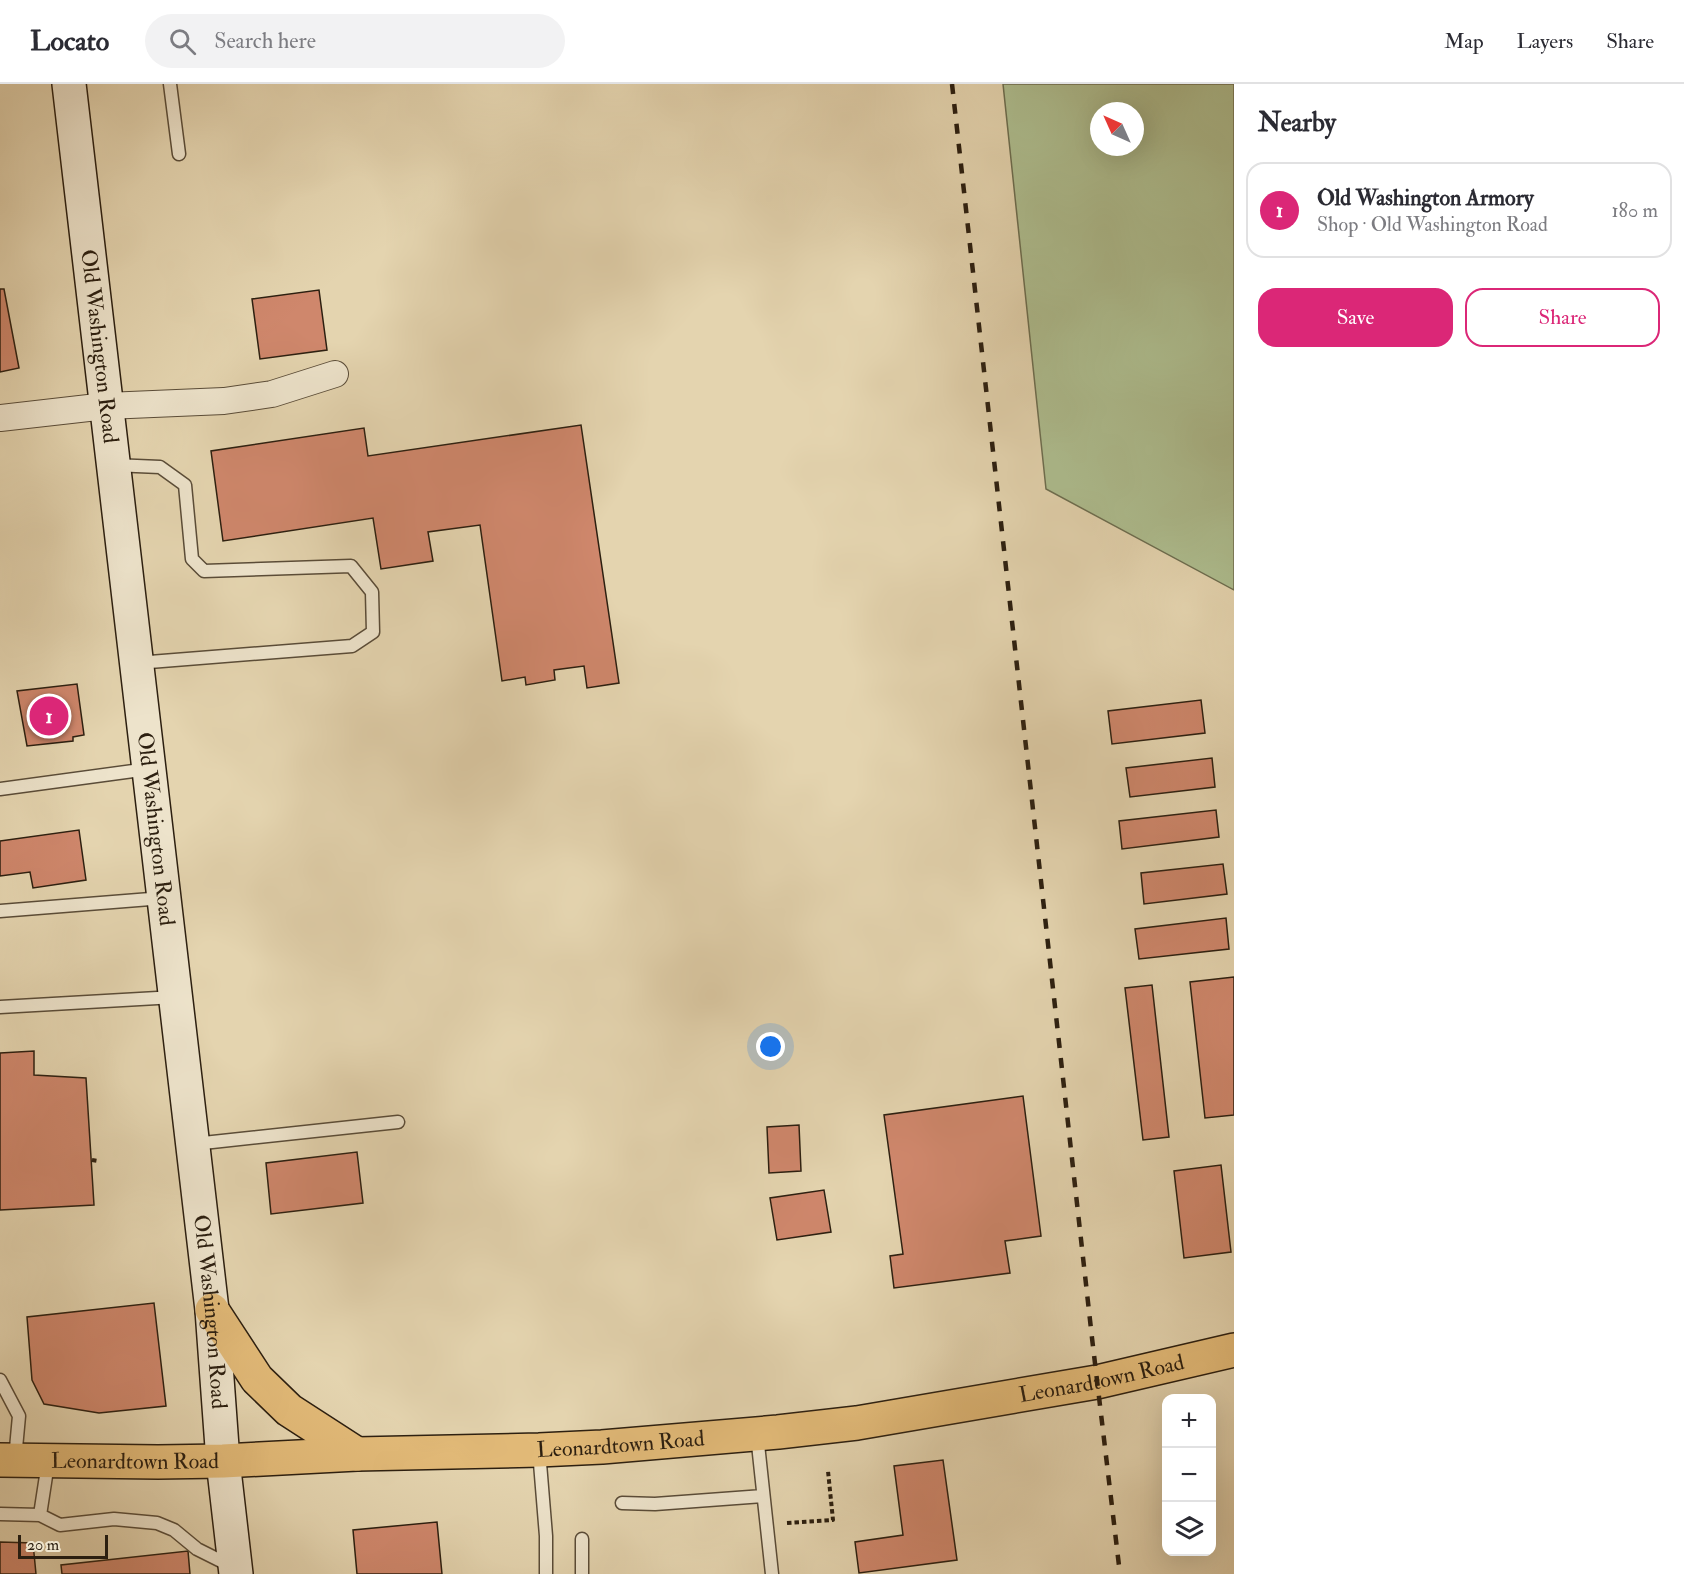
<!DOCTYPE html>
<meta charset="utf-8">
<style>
body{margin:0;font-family:"IM FELL Double Pica",serif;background:#f2f2f3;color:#2b2b33}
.controls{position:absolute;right:18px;bottom:18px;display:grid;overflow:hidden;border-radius:12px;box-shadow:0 6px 24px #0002}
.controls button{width:54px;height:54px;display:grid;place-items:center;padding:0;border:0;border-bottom:2px solid #e1e1e2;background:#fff;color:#2b2b33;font:30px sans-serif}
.compass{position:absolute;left:1090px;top:18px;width:54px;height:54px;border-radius:50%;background:#fff;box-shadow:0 6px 24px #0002;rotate:315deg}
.scale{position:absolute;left:18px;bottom:15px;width:90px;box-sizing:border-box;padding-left:6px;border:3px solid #2c1f10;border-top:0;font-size:16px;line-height:21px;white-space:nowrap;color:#2c1f10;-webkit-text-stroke:4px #ede3cb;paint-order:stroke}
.you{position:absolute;left:771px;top:963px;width:21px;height:21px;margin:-15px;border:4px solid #fff;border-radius:50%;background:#1a73e8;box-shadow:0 0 0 9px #1a73e833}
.badge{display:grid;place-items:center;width:39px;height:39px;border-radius:50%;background:#db2777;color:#fff;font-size:20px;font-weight:700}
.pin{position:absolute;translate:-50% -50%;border:3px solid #fff;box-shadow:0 2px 6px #0006}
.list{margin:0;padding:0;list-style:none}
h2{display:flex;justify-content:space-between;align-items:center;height:78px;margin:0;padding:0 24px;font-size:26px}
h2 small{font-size:20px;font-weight:400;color:#7c7c81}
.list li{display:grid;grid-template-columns:39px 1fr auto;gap:18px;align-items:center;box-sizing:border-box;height:96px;margin:0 12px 12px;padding:0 12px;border:2px solid #e1e1e2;border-radius:18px}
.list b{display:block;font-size:22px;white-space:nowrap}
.list p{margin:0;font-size:20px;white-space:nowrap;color:#7c7c81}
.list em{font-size:20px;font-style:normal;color:#7c7c81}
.actions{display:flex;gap:12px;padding:18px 24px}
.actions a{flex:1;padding:14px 0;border:2px solid #db2777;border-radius:18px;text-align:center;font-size:21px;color:#db2777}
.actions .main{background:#db2777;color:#fff}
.icon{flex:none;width:33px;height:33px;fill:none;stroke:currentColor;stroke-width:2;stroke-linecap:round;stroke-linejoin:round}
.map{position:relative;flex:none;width:1234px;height:1490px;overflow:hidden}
header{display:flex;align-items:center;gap:36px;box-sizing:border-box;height:84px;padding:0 30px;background:#fff;border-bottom:2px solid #e1e1e2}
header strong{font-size:28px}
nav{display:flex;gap:33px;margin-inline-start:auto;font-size:21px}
.search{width:420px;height:54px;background:#f2f2f3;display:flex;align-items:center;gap:15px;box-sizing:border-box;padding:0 21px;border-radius:33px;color:#7c7c81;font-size:22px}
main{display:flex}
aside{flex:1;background:#fff}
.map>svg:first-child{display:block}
.green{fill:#aebe90;stroke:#6d6e50;stroke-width:1.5;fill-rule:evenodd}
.building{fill:#cf876c;stroke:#2c1f10;stroke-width:1.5}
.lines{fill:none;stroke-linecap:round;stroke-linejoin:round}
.service-casing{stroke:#5a4c38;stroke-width:15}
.minor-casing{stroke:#5a4c38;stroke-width:28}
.secondary-casing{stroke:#2c1f10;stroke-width:36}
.trunk-casing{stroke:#2c1f10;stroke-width:36}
.path{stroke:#2c1f10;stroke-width:4;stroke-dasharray:4.5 3;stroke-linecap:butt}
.service{stroke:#ede3cb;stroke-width:12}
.minor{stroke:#ede3cb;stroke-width:26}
.secondary{stroke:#ede3cb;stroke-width:33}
.trunk{stroke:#e2ba78;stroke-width:33}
.rail{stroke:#2c1f10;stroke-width:4.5;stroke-dasharray:10 10;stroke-linecap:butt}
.labels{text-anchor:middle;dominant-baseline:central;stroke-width:5;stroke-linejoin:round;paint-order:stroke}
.street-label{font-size:22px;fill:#2c1f10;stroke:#ede3cb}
</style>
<header>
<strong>Locato</strong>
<div class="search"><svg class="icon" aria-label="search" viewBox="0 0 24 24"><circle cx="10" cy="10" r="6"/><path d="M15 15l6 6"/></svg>Search here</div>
<nav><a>Map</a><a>Layers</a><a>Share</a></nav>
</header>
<main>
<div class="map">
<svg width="1234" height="1490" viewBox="0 0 1234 1490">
<rect width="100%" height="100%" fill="#e4d4af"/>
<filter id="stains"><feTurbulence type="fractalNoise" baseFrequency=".00333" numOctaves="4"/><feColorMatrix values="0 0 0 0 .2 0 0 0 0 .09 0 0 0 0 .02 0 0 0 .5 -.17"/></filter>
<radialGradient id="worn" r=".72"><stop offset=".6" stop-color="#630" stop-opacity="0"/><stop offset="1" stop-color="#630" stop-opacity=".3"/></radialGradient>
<path class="green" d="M1003,0H1234V506L1046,405ZM1099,27H1135V63H1099Z"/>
<path class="building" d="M0,205H4L19,284L0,288Z
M319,206L327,266L260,275L252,215Z
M581,341L619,599L587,604L584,582L554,586L555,596L526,601L525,593L502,597L480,441L428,448L433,477L381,485L373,434L223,457L211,367L364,344L368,372Z
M77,600L84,651L73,653V657L27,662L17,607Z
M1201,616L1205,649L1112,660L1108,627Z
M1212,674L1215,703L1130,713L1126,684Z
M1216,726L1219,753L1122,765L1119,737Z
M79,746L86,796L33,804L30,788L0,792V757Z
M1223,780L1227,810L1144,820L1141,789Z
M1226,834L1229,865L1139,875L1135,845Z
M1234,893V1031L1205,1034L1190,898Z
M1152,901L1169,1053L1143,1056L1125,904Z
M34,967V991L86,994L94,1121L0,1126V969Z
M1023,1012L1041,1152L1005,1157L1010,1189L894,1204L890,1172L903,1170L884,1031Z
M799,1041L801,1087L769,1089L767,1043Z
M357,1068L363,1119L271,1130L266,1079Z
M1221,1081L1231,1168L1184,1174L1174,1087Z
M824,1106L831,1148L777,1156L770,1114Z
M154,1219L166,1322L99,1329L44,1320L32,1296L27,1233Z
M943,1376L957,1476L859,1489L855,1458L903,1451L894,1382Z
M437,1438L442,1490H357L353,1446Z
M0,1458L33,1459L36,1490H0Z
M188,1467L190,1490H62L61,1481Z"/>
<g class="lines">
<g class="service-casing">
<path id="service" d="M170,0L179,70
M113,381L160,383L185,401L192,475L204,487L351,482L372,508L373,548L352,562L137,579
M0,705L148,685
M0,827L163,814
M0,923L175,913
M194,1060L398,1038
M0,1296L19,1332L15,1375
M757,1351L772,1490
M539,1367L546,1452V1490
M622,1419L655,1420L763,1412
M0,1430L40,1431L60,1441L114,1435L157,1439L174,1446L197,1465L231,1482
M40,1431L48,1379
M582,1490V1455"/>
</g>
<g class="minor-casing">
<path id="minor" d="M0,334L106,322L224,317L272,310L335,290"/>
</g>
<g class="secondary-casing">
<g id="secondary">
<path id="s1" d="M69,0L212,1226L223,1377L236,1490"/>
</g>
</g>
<g class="trunk-casing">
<g id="trunk">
<path d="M212,1226L257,1295L289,1326L357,1370"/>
<path id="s2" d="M0,1376L158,1378L223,1377L357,1370L539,1366L602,1363L778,1348L857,1339L1097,1298L1234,1266"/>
</g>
</g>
<path class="path" d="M92,1076L98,1077
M787,1439L833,1436L828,1387"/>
<use href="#service" class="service"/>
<use href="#minor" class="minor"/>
<use href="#secondary" class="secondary"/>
<use href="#trunk" class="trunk"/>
<path class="rail" d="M952,0L1092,1254L1120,1490"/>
</g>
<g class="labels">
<g class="street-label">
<text stroke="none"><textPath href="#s1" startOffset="264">Old Washington Road</textPath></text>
<text stroke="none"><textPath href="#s1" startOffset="750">Old Washington Road</textPath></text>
<text stroke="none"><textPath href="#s1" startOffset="1236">Old Washington Road</textPath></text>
<text stroke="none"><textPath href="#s2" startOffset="1107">Leonardtown Road</textPath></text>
<text stroke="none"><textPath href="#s2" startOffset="621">Leonardtown Road</textPath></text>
<text stroke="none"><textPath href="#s2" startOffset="135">Leonardtown Road</textPath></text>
</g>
</g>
<rect width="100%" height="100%" filter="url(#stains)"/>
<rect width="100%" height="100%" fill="url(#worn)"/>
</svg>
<div class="controls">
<button>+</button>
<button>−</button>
<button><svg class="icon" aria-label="layers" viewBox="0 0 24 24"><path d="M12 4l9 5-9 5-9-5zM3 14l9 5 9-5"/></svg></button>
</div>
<svg class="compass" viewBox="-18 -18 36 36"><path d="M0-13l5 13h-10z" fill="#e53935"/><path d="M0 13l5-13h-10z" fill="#7c7c81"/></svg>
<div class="scale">20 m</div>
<div class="you"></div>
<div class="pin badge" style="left:49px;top:632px">1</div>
</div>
<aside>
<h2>Nearby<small></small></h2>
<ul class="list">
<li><span class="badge">1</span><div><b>Old Washington Armory</b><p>Shop · Old Washington Road</p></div><em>180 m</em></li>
</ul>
<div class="actions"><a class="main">Save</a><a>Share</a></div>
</aside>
</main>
